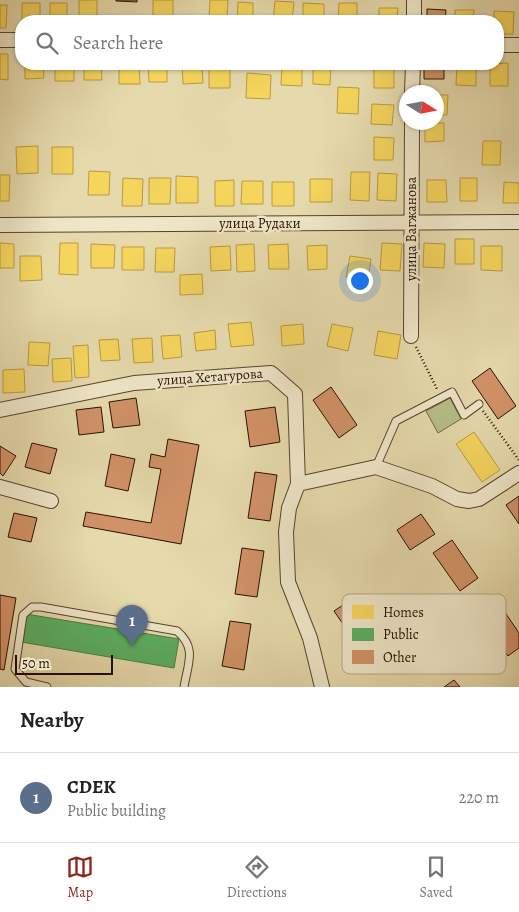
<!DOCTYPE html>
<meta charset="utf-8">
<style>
body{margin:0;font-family:Alegreya,serif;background:#f2f2f2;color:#222}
.compass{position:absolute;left:399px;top:85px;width:45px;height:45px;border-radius:50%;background:#fff;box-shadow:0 1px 4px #0004;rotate:101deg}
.scale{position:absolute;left:15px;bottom:12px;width:98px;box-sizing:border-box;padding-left:5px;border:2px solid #2a1000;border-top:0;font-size:14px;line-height:18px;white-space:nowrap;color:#2a1000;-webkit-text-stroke:4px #efe7c9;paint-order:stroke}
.you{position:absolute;left:359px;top:280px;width:18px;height:18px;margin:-12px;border:4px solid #fff;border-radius:50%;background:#1a73e8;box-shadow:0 0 0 8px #1a73e833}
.badge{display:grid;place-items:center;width:32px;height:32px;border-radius:50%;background:#8f2418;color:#fff;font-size:16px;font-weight:700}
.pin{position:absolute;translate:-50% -41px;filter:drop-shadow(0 1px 2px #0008)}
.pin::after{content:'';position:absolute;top:26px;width:18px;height:15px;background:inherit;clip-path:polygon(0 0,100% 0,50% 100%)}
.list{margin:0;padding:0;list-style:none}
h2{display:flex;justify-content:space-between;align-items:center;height:65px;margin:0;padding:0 20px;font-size:21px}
h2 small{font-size:16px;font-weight:400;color:#767676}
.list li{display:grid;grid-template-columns:32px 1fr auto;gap:15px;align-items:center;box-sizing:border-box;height:90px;padding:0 20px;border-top:1px solid #e0e0e0}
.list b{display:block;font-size:19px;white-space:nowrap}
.list p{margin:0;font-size:16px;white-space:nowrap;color:#767676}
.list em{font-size:16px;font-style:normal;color:#767676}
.icon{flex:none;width:28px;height:28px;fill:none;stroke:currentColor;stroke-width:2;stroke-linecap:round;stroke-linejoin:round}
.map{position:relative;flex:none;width:519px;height:687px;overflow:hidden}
.search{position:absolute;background:#fff;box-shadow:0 1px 4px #0004;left:15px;right:15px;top:15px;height:55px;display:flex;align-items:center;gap:12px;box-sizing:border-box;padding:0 18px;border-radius:20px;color:#767676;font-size:19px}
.sheet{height:155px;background:#fff}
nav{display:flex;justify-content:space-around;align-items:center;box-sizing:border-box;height:70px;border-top:1px solid #e0e0e0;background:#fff;font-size:14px;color:#767676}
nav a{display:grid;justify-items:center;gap:2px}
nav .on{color:#8f2418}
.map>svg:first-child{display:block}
.green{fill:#b7bf88;stroke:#706844}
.homes{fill:#f6d55c;stroke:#b99a40}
.public{fill:#5aae61;stroke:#4c7f44}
.building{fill:#d19267;stroke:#2a1000}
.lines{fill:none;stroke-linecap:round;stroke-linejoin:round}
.lane-casing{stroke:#59422b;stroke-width:9}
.street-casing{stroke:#59422b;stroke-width:16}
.path{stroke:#2a1000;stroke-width:2.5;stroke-dasharray:1 2.5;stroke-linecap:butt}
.lane{stroke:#efe7c9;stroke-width:7}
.street{stroke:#efe7c9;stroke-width:14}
.labels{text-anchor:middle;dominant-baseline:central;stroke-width:5;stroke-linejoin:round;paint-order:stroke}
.street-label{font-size:14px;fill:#2a1000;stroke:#efe7c9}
.key{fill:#efe7c9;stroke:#b4a68d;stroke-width:1}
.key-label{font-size:14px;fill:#2a1000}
</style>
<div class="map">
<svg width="519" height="687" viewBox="0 0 519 687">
<rect width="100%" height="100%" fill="#e6daac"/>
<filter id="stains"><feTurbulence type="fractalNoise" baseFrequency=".004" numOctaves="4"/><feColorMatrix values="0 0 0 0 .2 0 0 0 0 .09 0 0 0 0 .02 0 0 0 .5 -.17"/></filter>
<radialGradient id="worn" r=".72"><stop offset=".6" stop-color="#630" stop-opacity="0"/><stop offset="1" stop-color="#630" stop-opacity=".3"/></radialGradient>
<path class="green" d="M450,398L461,419L438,433L426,411Z"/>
<path class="homes" d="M79,0H97V21H79Z
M153,0H173V21H153Z
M210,0H228L227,21H209Z
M275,1L294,2L292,21H273Z
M238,2L253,3V21H237Z
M22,3H40V21H22Z
M50,3H67V21H50Z
M303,3L324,4V21H303Z
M339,3H357V21H338Z
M0,5H7L6,28H0Z
M379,8H398L397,21H379Z
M455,10H474L473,21H455Z
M494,11L514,12L513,34H498V21H494Z
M0,54H8V80L0,79Z
M508,63V86H490V64Z
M25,64H43L44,78L25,79Z
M55,64H74V81H55Z
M84,64H101L102,80H84Z
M119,64H139L140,84H119Z
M148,64H167V82H149Z
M182,64H202L203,83L183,84Z
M209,64H230V88H209Z
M282,64H302V86L281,85Z
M313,64H331L330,85L313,84Z
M374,64H394V88H374Z
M457,64H476V86L456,85Z
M247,73L271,75L270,99L246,98Z
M338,87L359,88L358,114L337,113Z
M436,95H448L447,115H436Z
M372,104L394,105L392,125L371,124Z
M425,123H444V141L425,142Z
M374,137L394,138L393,160H374Z
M483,141H501L500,165H482Z
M38,146V173L17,174L16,147Z
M52,147H73V174H52Z
M89,171L110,172L109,195H88Z
M351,172H370L369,201L350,200Z
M378,173L397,174L396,201L377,200Z
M0,175H10L9,201H0Z
M176,176L198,177V203H176Z
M123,178L143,179L142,206H122Z
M149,178H171L170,204H149Z
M460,178H477V201H460Z
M310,179H332V202H310Z
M234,180V206H215V181Z
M427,180H446L447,202H427Z
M242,181H263V204H241Z
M272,182H294V206H272Z
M504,182L519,183V203H503Z
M455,239H474V264H455Z
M0,243L14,244V268H0Z
M60,243H78V275L59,274Z
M382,243L402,244L400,271L380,270Z
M424,243L445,244L444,268L423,267Z
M91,244L115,245L114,268H91Z
M254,244L255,271L237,272L236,245Z
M288,244L289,269H269L268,245Z
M327,245V269L308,270L307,246Z
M230,246L231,270L211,271L210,247Z
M481,246H502V271L481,270Z
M122,247H144V270H122Z
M156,248H175L174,272H155Z
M20,256H41L42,280L20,281Z
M350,256L371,259L368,280L346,277Z
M202,274L203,294L180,295V275Z
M251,322L254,345L231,347L228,324Z
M303,324L304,344L282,346L281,326Z
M332,324L353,328L348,351L327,346Z
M215,330L216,349L196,351L194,333Z
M378,331L401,335L397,359L374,355Z
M180,335L182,357L163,359L161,336Z
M152,338L153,362L134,363L132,339Z
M118,339L120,360L101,361L99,340Z
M29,342L50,343L48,366L28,365Z
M88,345L89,377L75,378L73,346Z
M71,358L72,381L53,382L52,359Z
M24,369L25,392L3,393V370Z
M474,432L500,470L482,482L456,444Z"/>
<path class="public" d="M26,614L179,639L174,668L21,642Z"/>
<path class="building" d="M116,0H137V2L116,1Z
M427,9L446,10L445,21H427Z
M424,64H444V79H424Z
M490,368L516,406L498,419L472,381Z
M331,387L357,425L339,438L313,400Z
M136,398L140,425L113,428L109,402Z
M101,407L104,432L79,435L76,410Z
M275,407L280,442L250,447L245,411Z
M168,439L199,445L181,544L83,526L86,512L151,523L161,469L149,467L151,454L165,457Z
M32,443L57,449L50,474L25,467Z
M0,446L16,456L3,476L0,473Z
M111,454L135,459L128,491L105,486Z
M255,472L277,475L270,521L248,518Z
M519,496V524L506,505Z
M14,513L37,518L31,542L8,537Z
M421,514L435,534L410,550L397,530Z
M452,540L478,578L460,591L433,553Z
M242,548L264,551L257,597L235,594Z
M0,595L16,598L4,670L0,669Z
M352,599L379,637L360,649L334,611Z
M500,605L519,633V648L508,656L482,618Z
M230,621L251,624L244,670L222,666Z
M454,680L460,687H444Z"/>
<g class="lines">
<g class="lane-casing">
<path id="lane" d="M376,467L396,421L452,392L464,415L479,404
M47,687L26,682L15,669L23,615L32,607H41L177,631C197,648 188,663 184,687"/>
</g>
<g class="street-casing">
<path id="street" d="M414,21V0
M0,40H21
M498,45H519
M412,92L413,64
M0,225L519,222
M411,336L412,122
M0,410L134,383L271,373L295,394L298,484L289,508L286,532L288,582L310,638L322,687
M298,484L376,467L432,486L457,499L469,501L479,499L519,473
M0,487L51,501"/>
</g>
<path class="path" d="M416,347L437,389
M483,411L519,460"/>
<use href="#lane" class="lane"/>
<use href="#street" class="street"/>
</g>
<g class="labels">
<g class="street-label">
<text x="260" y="223">улица Рудаки</text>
<text transform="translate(411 229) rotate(-90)">улица Вагжанова</text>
<text transform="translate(210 377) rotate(-4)">улица Хетагурова</text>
</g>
</g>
<rect x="342" y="594" width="164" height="80" rx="8" class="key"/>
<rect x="352" y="605" width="22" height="14" fill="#f6d55c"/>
<rect x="352" y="628" width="22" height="13" fill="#5aae61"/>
<rect x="352" y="650" width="22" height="14" fill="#d19267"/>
<g class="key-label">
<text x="383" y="617">Homes</text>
<text x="383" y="639">Public</text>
<text x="383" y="662">Other</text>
</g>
<rect width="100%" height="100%" filter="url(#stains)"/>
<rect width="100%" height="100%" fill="url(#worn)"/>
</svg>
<svg class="compass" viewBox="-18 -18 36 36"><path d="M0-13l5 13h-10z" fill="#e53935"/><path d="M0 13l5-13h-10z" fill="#767676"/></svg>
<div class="scale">50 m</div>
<div class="you"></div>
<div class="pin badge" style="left:132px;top:646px;background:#5c6f8a">1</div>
<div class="search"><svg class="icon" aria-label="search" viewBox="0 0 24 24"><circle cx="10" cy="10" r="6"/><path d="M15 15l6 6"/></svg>Search here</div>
</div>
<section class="sheet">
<h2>Nearby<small></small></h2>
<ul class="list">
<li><span class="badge" style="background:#5c6f8a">1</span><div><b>CDEK</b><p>Public building</p></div><em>220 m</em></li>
</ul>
</section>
<nav>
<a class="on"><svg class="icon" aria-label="map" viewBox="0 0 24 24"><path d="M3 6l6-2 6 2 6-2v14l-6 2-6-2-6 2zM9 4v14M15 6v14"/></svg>Map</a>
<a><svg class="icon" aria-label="directions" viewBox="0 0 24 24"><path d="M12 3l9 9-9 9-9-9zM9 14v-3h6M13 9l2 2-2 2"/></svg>Directions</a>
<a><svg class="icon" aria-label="saved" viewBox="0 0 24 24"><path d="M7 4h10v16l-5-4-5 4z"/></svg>Saved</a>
</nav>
